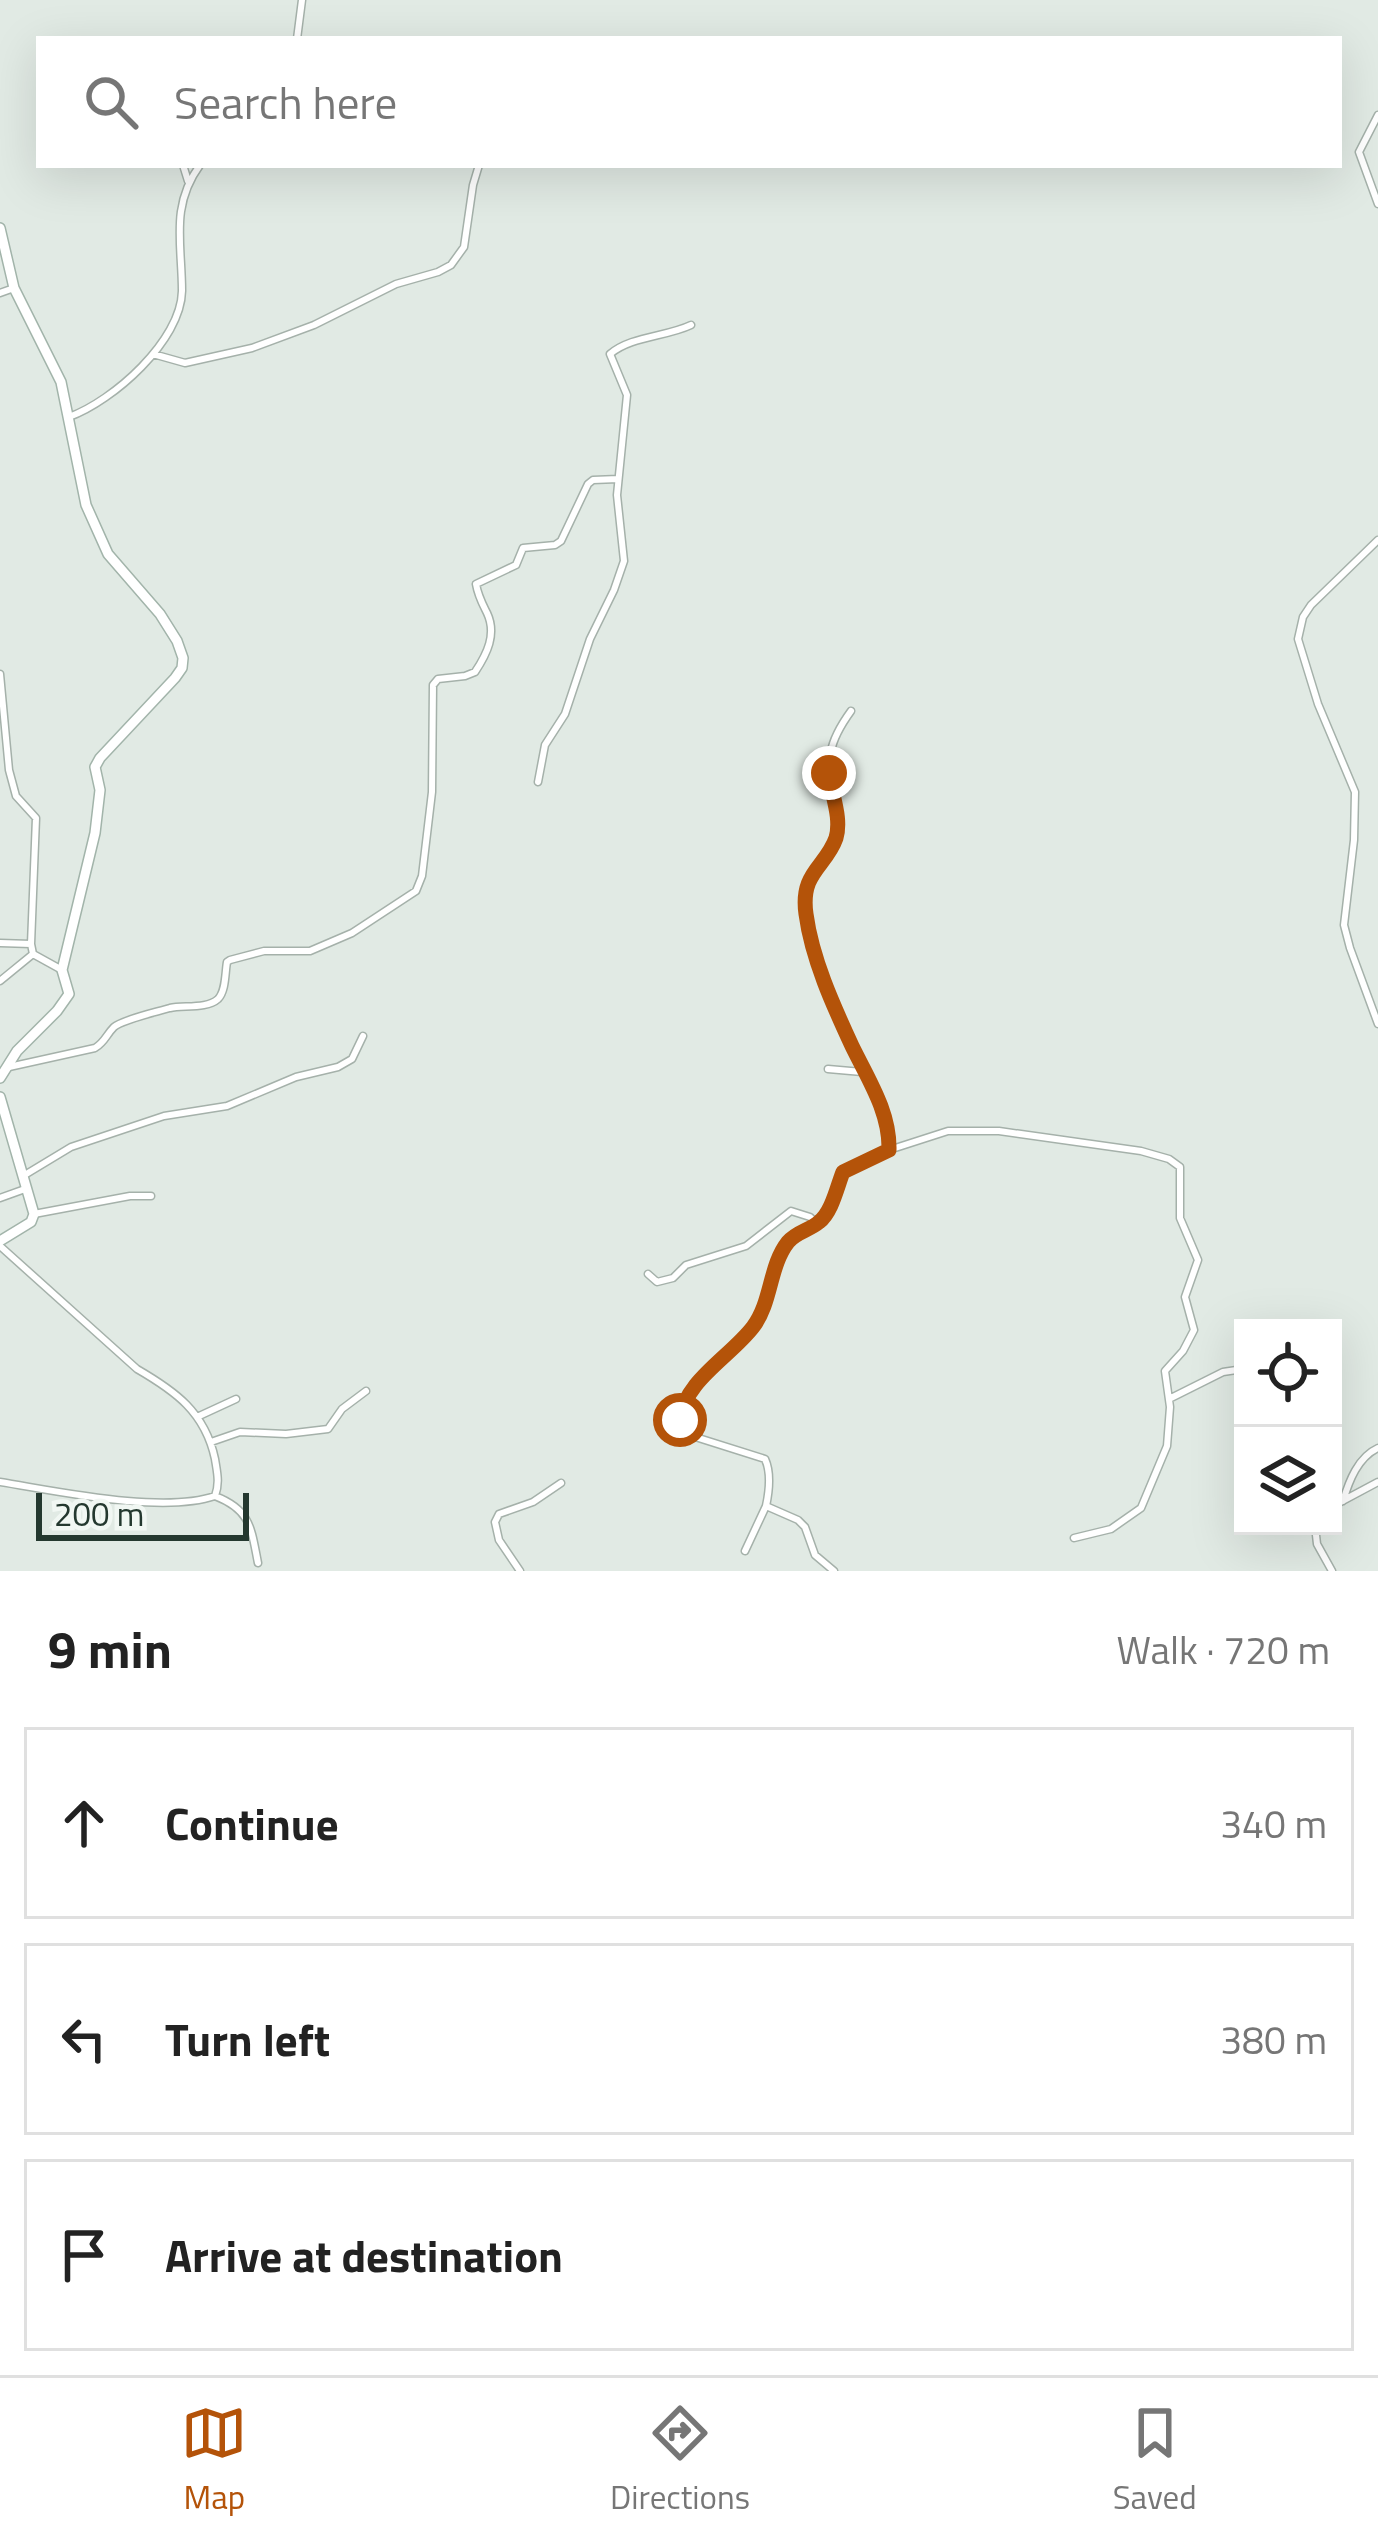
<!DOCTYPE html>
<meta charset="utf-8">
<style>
body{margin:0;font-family:"Titillium Web",sans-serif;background:#f6f6f6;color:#222}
.controls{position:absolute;right:36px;bottom:36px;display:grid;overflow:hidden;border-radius:0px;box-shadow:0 12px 48px #0002}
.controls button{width:108px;height:108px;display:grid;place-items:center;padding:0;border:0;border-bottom:3px solid #e0e0e0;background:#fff;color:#222;font:60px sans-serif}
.scale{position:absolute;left:36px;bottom:30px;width:213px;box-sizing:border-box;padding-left:12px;border:6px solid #24382f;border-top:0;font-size:33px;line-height:42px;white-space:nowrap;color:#24382f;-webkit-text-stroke:9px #f1f7f3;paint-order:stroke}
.stop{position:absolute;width:36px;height:36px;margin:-27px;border:9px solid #b45309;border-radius:50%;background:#fff}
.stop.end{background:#b45309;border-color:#fff;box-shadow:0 3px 12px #0008}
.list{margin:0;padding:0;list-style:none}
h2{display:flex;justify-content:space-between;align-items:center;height:156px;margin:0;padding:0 48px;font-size:51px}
h2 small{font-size:39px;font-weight:400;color:#767676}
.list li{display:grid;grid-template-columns:78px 1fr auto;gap:36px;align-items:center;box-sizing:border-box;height:192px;margin:0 24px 24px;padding:0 24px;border:3px solid #e0e0e0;border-radius:0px}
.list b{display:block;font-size:45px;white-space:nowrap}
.list em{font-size:39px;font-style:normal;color:#767676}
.icon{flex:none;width:66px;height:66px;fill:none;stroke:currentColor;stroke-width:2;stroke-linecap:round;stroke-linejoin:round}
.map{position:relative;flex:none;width:1378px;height:1571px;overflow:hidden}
.search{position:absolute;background:#fff;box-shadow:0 12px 48px #0002;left:36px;right:36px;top:36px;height:132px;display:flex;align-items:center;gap:30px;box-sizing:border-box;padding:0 42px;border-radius:0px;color:#767676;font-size:45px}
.sheet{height:804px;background:#fff}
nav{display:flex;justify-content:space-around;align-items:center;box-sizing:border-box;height:168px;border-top:3px solid #e0e0e0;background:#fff;font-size:33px;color:#767676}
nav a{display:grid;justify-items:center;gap:6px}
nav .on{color:#b45309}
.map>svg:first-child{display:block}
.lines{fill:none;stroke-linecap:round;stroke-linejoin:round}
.street-casing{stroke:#a5b1aa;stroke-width:9}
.secondary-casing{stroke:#a2b4aa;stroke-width:12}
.street{stroke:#fff;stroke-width:6}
.secondary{stroke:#fff;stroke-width:9}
.route{stroke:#b45309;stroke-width:15}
</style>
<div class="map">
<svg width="1378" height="1571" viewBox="0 0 1378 1571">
<rect width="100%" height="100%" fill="#e1eae4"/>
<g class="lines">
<g class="street-casing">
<path id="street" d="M297,39L302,0
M1378,115L1359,152L1378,204
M183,165L188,181
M0,293L14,288
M153,354L185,363L252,348L314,325L396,284L438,272L451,265L464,247L473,185L479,165
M69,417C113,401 181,341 182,291C182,244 170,206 200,165
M1378,540L1311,605L1303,617L1298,639L1318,704L1355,792L1354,840L1344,925L1350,948L1378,1024
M0,674L9,770L16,796L36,818L31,944L33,954L62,970
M538,782L545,745L565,714L590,639L614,590L624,561L617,495L627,395L610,354C631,336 666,337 691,325
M0,943L31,944
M0,981L33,954
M9,1067L95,1048C105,1042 106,1035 114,1027C124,1019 157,1012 170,1008C183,1005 207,1009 218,999C226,991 225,973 227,962L230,960L264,951H310L352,933L416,891L422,876L432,792L433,685L438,679L465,676L475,672C487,654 497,634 487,613C482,603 478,596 476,584L516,565L523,548L555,545L561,541L588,484L593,480L618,479
M828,1069L862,1072
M889,1150L948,1131H999L1141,1151L1169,1159L1180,1167V1218L1198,1260L1185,1297L1194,1330L1183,1351L1165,1371L1170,1407L1167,1446L1141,1508L1111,1529L1074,1538
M23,1176L71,1147L164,1116L227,1106L296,1077L338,1067L352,1059L363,1036
M0,1198L25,1189
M34,1214L130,1196H151
M0,1246L137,1369C175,1391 205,1412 215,1459C217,1472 220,1483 215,1496C162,1514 57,1491 0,1482
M648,1274L657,1282L673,1278L686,1265L746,1246L791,1211L810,1217L817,1224
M1169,1399L1223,1372L1243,1369
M197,1417L236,1399
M211,1442L240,1432L286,1434L328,1429L342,1409L366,1391
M215,1496C251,1510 251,1528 258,1563
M1343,1501C1349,1481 1358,1457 1378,1448
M1333,1506L1378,1482
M1315,1526L1317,1544L1332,1571
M745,1551L766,1506
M520,1571L499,1540L495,1522L499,1514L533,1502L561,1483
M834,1571L815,1555L805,1527L798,1520L766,1506C769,1492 771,1472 765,1459L689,1435L680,1421C684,1381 730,1357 753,1327C770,1304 771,1275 784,1250C792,1234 806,1233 819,1222C832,1212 837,1187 843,1172L889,1150C890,1101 852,1050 833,1006C822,978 812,947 807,917C798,871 837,860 837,824C837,772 814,762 851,711"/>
</g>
<g class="secondary-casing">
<path id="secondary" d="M0,228L14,288L61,382L86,505L108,554L160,614L177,641L183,658L182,668L175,678L100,758L95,767L100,790L95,833L62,970L69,994L57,1011L17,1051L0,1078
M0,1097L34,1214L31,1222L0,1241"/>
</g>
<use href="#street" class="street"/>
<use href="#secondary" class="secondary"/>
</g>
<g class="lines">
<path class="route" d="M680,1420C684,1381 730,1357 753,1327C772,1302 769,1266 788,1242C796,1232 810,1230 819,1222C832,1212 837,1187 843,1172L889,1150C890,1112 868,1079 852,1046C833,1005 812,959 806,914C800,872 826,867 836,838C842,817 831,794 829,773"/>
</g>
</svg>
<div class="controls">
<button><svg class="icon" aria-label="locate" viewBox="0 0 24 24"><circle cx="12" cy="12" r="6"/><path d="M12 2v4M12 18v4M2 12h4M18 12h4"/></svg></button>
<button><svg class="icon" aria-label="layers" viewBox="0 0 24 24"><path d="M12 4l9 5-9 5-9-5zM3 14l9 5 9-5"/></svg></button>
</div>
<div class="scale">200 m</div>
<div class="stop" style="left:680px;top:1420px"></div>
<div class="stop end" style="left:829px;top:773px"></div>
<div class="search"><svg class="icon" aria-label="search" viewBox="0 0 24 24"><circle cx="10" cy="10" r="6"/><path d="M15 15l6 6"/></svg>Search here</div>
</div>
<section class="sheet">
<h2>9 min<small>Walk · 720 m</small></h2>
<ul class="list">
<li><svg class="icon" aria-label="ahead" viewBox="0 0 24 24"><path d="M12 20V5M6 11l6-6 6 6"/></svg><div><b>Continue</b></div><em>340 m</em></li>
<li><svg class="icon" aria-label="left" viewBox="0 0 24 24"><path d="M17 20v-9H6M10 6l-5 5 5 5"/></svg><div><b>Turn left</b></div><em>380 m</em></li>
<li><svg class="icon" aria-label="arrive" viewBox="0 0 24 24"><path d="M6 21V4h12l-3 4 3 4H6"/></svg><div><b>Arrive at destination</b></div></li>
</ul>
</section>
<nav>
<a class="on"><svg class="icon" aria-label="map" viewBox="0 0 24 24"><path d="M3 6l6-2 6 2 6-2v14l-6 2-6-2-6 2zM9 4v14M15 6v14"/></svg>Map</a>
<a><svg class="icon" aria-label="directions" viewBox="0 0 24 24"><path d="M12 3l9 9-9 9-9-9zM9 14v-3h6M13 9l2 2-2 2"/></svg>Directions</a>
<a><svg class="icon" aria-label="saved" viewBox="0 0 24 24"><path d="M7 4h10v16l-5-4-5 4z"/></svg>Saved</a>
</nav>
